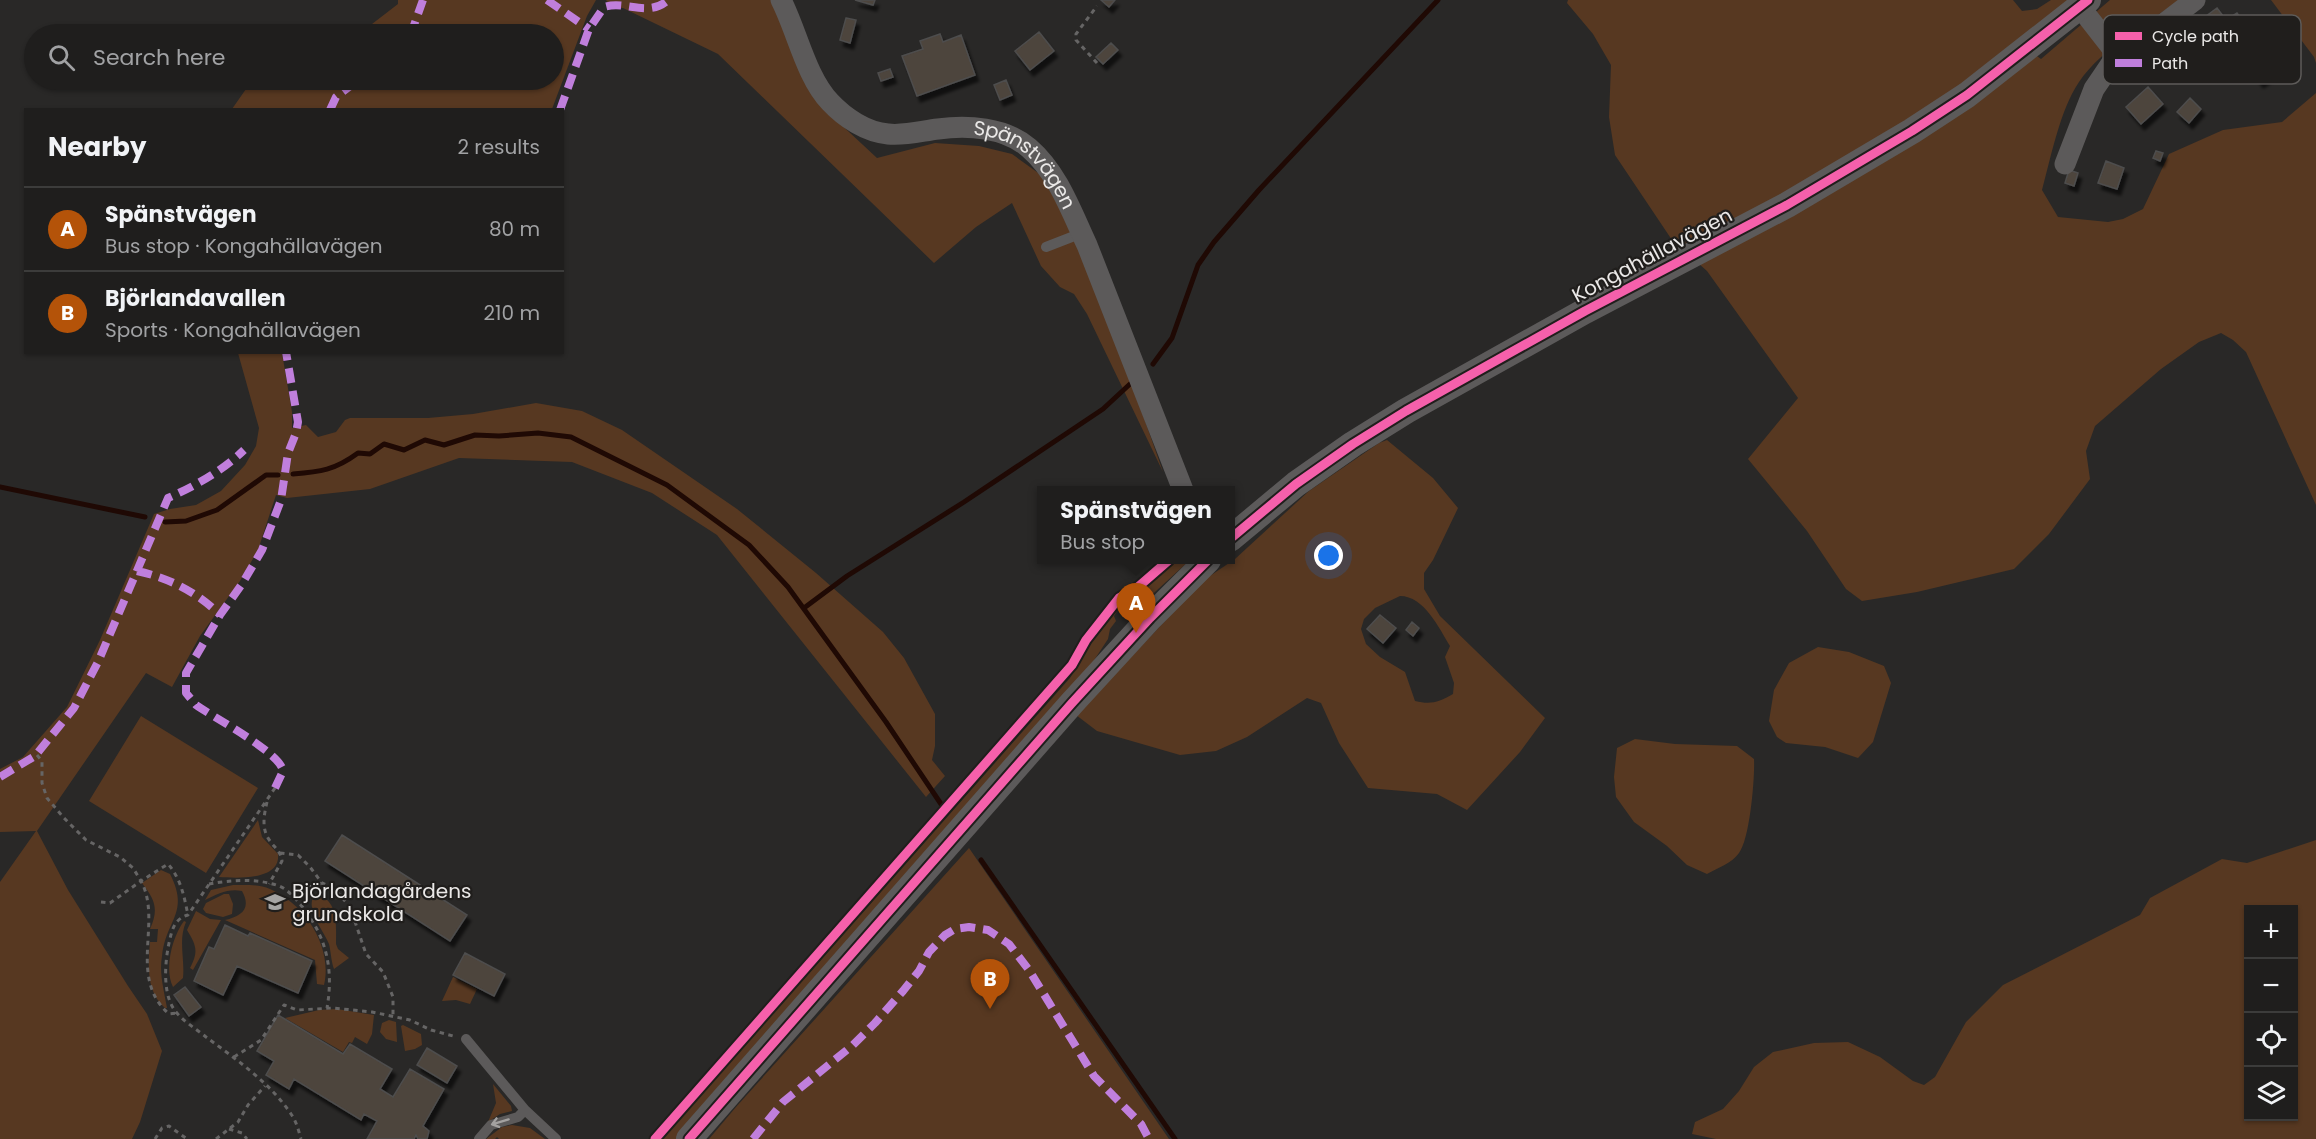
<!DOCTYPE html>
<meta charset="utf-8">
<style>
body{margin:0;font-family:Poppins,sans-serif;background:#2c2b2a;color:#f1f3f6}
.controls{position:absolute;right:18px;bottom:18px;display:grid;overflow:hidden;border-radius:0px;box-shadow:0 2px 4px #0004}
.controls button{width:54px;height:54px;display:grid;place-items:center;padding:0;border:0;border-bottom:2px solid #3c3c3b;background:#1f1e1d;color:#f1f3f6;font:30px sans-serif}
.you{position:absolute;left:1329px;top:556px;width:21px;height:21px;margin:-15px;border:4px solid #fff;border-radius:50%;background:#1a73e8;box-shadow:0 0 0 9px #1a73e833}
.badge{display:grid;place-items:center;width:39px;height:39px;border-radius:50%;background:#b45309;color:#fff;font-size:20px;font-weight:700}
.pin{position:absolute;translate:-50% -50px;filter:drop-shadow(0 2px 3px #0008)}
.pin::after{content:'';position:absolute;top:32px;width:21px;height:18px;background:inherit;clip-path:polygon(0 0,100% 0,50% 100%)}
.popup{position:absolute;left:1037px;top:486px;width:198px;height:78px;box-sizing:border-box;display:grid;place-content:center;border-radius:0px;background:#1f1e1d;filter:drop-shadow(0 2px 4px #0005);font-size:20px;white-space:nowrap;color:#a1a2a4}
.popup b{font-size:22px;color:#f1f3f6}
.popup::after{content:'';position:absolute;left:50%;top:100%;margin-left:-12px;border:12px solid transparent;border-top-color:#1f1e1d}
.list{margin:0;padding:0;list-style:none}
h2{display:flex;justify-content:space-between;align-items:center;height:78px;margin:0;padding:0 24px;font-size:26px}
h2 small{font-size:20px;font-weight:400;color:#a1a2a4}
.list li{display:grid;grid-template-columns:39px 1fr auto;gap:18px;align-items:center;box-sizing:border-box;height:84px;padding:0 24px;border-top:2px solid #3c3c3b}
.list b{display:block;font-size:22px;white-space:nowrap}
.list p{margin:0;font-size:20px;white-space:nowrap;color:#a1a2a4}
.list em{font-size:20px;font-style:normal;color:#a1a2a4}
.icon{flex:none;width:33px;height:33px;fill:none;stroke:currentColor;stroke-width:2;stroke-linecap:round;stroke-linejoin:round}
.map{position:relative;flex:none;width:2316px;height:1139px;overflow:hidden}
.search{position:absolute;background:#1f1e1d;box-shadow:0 2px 4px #0004;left:24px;top:24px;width:540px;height:66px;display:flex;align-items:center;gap:15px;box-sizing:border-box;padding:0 21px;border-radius:33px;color:#a1a2a4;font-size:22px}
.panel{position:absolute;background:#1f1e1d;box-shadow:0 2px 4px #0004;left:24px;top:108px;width:540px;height:246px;border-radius:0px}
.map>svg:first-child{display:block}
.green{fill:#573821;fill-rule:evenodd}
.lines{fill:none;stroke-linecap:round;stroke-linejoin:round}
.stream{stroke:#1f0904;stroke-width:5}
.building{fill:#4d443c;stroke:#4e4d4d;stroke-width:1.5;filter:url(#shadow)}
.path{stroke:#666565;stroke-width:3;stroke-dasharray:4.5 4.5;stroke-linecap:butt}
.service{stroke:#5c5a5a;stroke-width:10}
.minor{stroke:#5c5a5a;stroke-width:21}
.tertiary{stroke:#5c5a5a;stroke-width:26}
.quiet{stroke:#c07fdc;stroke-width:8;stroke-dasharray:15 8;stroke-linecap:butt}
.cycleway-casing{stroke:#201e1c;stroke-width:13}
.cycleway{stroke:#f560ab;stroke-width:9}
.oneway{stroke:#a3a1a0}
.labels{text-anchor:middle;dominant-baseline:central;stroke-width:4.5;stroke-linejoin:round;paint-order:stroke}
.street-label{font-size:20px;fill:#eae8e7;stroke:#201e1c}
.poi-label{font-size:20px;fill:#eae8e7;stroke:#201e1c;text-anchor:start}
.key{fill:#201e1c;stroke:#5d5b59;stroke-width:1.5}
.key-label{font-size:16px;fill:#eae8e7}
</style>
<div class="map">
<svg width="2316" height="1139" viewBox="0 0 2316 1139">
<defs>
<filter id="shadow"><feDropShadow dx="3.5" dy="6" stdDeviation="1.5" flood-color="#0009"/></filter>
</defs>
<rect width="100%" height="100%" fill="#292827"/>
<path class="green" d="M398,0H596L587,16L552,109H232L246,89L256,80H554V34H359L398,4Z
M606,0H771L834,118L877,158L935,143L979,146L1012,154L1041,175L1061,210L1099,290L1163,472L1087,314L1074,294L1060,287L1041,266L1012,203L976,227L934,263L718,54L623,8H612Z
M1568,0H2013L2022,11L2037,9L2051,0H2072L2019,43L2041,59L2110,0H2179C2146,25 2103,47 2079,82C2060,110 2051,157 2042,190L2058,217L2108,222L2123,219L2143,209L2169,154L2223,130L2282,122L2316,93V505L2246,352L2233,340L2221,333L2199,342L2161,369L2095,426L2086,451L2090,479L2049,534L2014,569L1917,592L1862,601L1846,589L1807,531L1748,459L1798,398L1707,271L1672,240L1615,155L1609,117L1611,65L1593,34L1567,3Z
M2271,0H2316V63L2314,57Z
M238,353H282L292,412V428L306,425L318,437L336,432L345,420L350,418H428L473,414L536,403L582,411L622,430L737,509L816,573L883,632L904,658L935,714V746L932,760L945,776L926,797L717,535L652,493L572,462L459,458L370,489L287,498L276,495L258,550L240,581L200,636L172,687L146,673L37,831L68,890L128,986L147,1014L162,1051L140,1122L132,1139H0V882L36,831L0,832V769L23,757L67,707L100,640L154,514L170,509L196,505L221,491L245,465L256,446L259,428Z
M1387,440L1433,478L1458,508L1433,560L1424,573V589L1440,616L1545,718L1520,752L1467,810L1437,794L1368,788L1339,743L1321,703L1307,698L1247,737L1216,751L1180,755L1097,731L1076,715L1204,580L1235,559L1309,491L1379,443ZM1400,596C1424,596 1439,628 1450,646L1445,657L1454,683L1453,694C1439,702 1431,705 1415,701L1405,672L1380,657L1366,644L1361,629L1364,619L1375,608Z
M1176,560H1190L1144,602L1142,600L1133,608L1127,598Z
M1119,605H1121L1114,616L1116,621L1110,629L1108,639L1083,677L676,1139H659L803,980L1070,678L1111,611Z
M1818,647L1849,652L1884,666L1891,683L1873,742L1858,758L1825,747L1786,743L1777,737L1769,721L1774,690L1789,663Z
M141,716L258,788L206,873L89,801Z
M1635,739L1675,744L1737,746L1754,759C1755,777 1750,839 1739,853C1732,863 1718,868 1707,874L1687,865L1667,846L1634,822L1616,797L1614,777L1617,748Z
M258,820L262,837L278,854C281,881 236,878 219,877Z
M2316,840V1139H1716L1692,1134L1695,1122L1723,1109L1739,1091L1754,1067L1773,1052L1814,1043L1848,1042L1880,1057L1913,1081L1924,1085L1935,1077L1966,1022L2003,985L2140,915L2150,898L2222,859L2247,863ZM2248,910H2294V1116H2248Z
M969,848L1169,1139H709L736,1107Z
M161,870L170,874C190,913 166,919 162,956C159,974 164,990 167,1008H165C146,992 148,965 150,942H157L158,929H150C159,909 155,900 142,883Z
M233,885C245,885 259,884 270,889C305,904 333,947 324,985L317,984L315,960L225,920C241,916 252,909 242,891C229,888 217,894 205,900L211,890Z
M224,894H229L233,904L232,914L223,917L206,913L203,909L206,903Z
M315,894C339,899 336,925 336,944L338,949L349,958L334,969C331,961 331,952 329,944C323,929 304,909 315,894Z
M196,911L210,919L221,920L193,970L190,968C199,951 196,945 187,930Z
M184,921L186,922C178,940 185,959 183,978L173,987C164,969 172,937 184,921Z
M453,977L477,989L470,1004L456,1000L442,1001Z
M337,1009L374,1015L372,1034L367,1044L355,1037L352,1043L349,1042L343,1052L285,1018L319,1010Z
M389,1020L396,1022L397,1042L386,1039L380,1032L382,1023Z
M403,1025L421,1034L422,1045L415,1049L405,1051L401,1026Z
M493,1084L511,1106L512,1111L500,1114L488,1122L496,1103Z
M512,1125L530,1128L545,1139H499L497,1137L495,1139H486L502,1127Z"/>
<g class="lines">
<path class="stream" d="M1153,364L1172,338L1198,265L1214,242L1259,190L1438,0
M293,474C320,472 335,470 358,453L370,454L384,444L404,450L425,440L444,445L475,435L499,436L538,433L571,437L667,485L749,545L788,587L886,722L941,804
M0,487L145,517
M165,522L186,521L217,510L266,475H278
M804,608L847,576L964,502L1103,409L1130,384
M981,860L1175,1139"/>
</g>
<path class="building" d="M855,0H875L873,5Z
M1101,0H1115L1109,7Z
M2217,8L2226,20L2237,13L2252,33L2239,42L2231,31L2211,46L2205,37L2215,30L2205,17Z
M846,18L856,20L850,43L840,40Z
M2175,31L2189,49L2175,60L2161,42Z
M1039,32L1054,51L1030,70L1015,51Z
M940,34L943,42L961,35L975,75L917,96L902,56L923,49L920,41Z
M2275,39L2290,61L2260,82L2248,65L2264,54L2261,49Z
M1111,43L1118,50L1103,64L1096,57Z
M2151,52L2163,65L2155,73L2143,59Z
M890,69L893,77L881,81L878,73Z
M1006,80L1012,95L1000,100L994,85Z
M2148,87L2163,104L2141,124L2126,107Z
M2190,98L2201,109L2189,123L2177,112Z
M2156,151L2163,153L2160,161L2153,158Z
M2106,161L2124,168L2117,189L2098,183Z
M2069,170L2078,173L2074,186L2065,183Z
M1380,615L1396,628L1383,643L1367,629Z
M1412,622L1419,628L1413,636L1406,630Z
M342,835L467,915L450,941L325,861Z
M225,925L248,936L250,933L312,961L298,993L237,966L223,995L194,981L209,947L214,949Z
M465,953L505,974L494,996L453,975Z
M185,987L201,1007L189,1016L174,995Z
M278,1015L343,1054L350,1044L392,1069L380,1089L393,1097L410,1069L444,1089L423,1126L429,1131L427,1139H418L416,1135L414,1139H367L377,1121L364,1114L361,1120L294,1079L289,1089L266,1075L274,1061L257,1051Z
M427,1048L457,1066L447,1083L417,1065Z"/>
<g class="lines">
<path class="path" d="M1097,63L1076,40V34L1097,6
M1119,598L1130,609
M37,755L42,761V783L47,798L64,818L86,840L120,857L133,868L141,881L168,864C181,879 184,896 188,915
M275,788L188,915C174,919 172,930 169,943C165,962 163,989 172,1006C179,1019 195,1028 206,1037C237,1060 272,1084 293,1117C297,1124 299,1132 301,1139
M267,802C264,815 261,829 270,841C275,848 281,852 282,861L269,884
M280,853L298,855L310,867L322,883L334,888L350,907L366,954L383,972L393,997V1016
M209,884C231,880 257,878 279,886C287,889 294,897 300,904C326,935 334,968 327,1008
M292,895L309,887L322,883
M101,902L110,903L141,881C163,922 127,977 169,1014L178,1013
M234,1057L261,1040L284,1005L297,1010L333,1008L372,1012L410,1020L431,1030L453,1036
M229,1129L242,1133L247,1139
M155,1139L162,1128L169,1126L187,1139
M216,1139L238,1122L248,1105L265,1086"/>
<path class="service" d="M1046,247L1082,233
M466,1039L525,1110L556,1139
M479,1139L491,1125L518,1117L525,1110"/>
<g class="minor">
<path id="s1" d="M781,0C797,31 806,77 830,102C845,118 866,132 888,134C904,136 922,131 938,129C967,125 1005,127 1029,148C1058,173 1071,211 1087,245L1183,490"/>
<path d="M2080,7L2119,57"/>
<path d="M2065,164L2094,89L2111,64L2195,0"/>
</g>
<path class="tertiary" d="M1230,539L1296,484L1353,444L1406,411L1585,311L1787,205L1912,131L1967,95L2088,0
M689,1139L1072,703L1150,618L1208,560"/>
<path class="quiet" d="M547,0L589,29
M408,34L413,28L423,0
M330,110L336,97L358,80
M560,110L589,29L604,7C626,0 648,18 668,0
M137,571C169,578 197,592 220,615
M0,777L35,756L74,708L98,662L168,498C195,486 222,471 244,450
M275,788L283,771C281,753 213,717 196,705L186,693V673L220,615L242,584L262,550L281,500L288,453L296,433L298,422L286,352
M753,1139L783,1102L853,1045L875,1023L903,991L919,971L929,952L945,935L955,929L969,927L988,930L1009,944L1029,970L1094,1076L1141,1124L1149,1139"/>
<g class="cycleway-casing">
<path id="cycleway" d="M1230,539L1296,484L1353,444L1406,411L1585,311L1787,205L1912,131L1967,95L2088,0
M655,1139L1072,665L1086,640L1119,598L1138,587L1169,560
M689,1139L1072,703L1150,618L1208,560"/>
</g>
<use href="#cycleway" class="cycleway"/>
</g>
<defs><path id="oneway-shaft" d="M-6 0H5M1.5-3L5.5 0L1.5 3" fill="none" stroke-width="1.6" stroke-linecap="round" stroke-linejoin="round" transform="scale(1.5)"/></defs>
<use class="oneway" href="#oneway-shaft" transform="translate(500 1122) rotate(163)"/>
<defs>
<g id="school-bare" transform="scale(1.62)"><path d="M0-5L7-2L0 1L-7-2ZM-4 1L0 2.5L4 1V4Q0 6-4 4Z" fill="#a6a5a4" stroke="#201e1c" stroke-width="2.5" paint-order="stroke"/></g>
</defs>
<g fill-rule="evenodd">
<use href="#school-bare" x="275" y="902"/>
</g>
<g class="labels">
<g class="street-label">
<text stroke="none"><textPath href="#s1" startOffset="334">Spänstvägen</textPath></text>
<text transform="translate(1652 255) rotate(-28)">Kongahällavägen</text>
</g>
<g class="poi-label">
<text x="292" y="891">Björlandagårdens<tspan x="292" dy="23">grundskola</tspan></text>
</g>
</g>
<rect x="2103" y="15" width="198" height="69" rx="9" class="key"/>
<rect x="2115" y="32" width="27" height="8" fill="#f560ab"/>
<rect x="2115" y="59" width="27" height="8" fill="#c07fdc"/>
<g class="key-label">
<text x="2152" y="42">Cycle path</text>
<text x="2152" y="69">Path</text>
</g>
</svg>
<div class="controls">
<button>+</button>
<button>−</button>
<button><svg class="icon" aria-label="locate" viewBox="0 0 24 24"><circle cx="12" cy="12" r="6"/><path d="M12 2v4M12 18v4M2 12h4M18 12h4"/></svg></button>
<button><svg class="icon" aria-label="layers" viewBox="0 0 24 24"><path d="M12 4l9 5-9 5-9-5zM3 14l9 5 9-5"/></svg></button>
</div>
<div class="you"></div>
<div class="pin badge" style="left:1136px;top:633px">A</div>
<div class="popup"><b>Spänstvägen</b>Bus stop</div>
<div class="pin badge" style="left:990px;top:1009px">B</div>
<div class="search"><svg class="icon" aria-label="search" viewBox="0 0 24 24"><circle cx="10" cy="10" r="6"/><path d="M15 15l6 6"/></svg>Search here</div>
<section class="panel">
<h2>Nearby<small>2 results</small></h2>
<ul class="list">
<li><span class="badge">A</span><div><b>Spänstvägen</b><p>Bus stop · Kongahällavägen</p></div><em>80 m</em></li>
<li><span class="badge">B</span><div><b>Björlandavallen</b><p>Sports · Kongahällavägen</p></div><em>210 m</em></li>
</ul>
</section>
</div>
